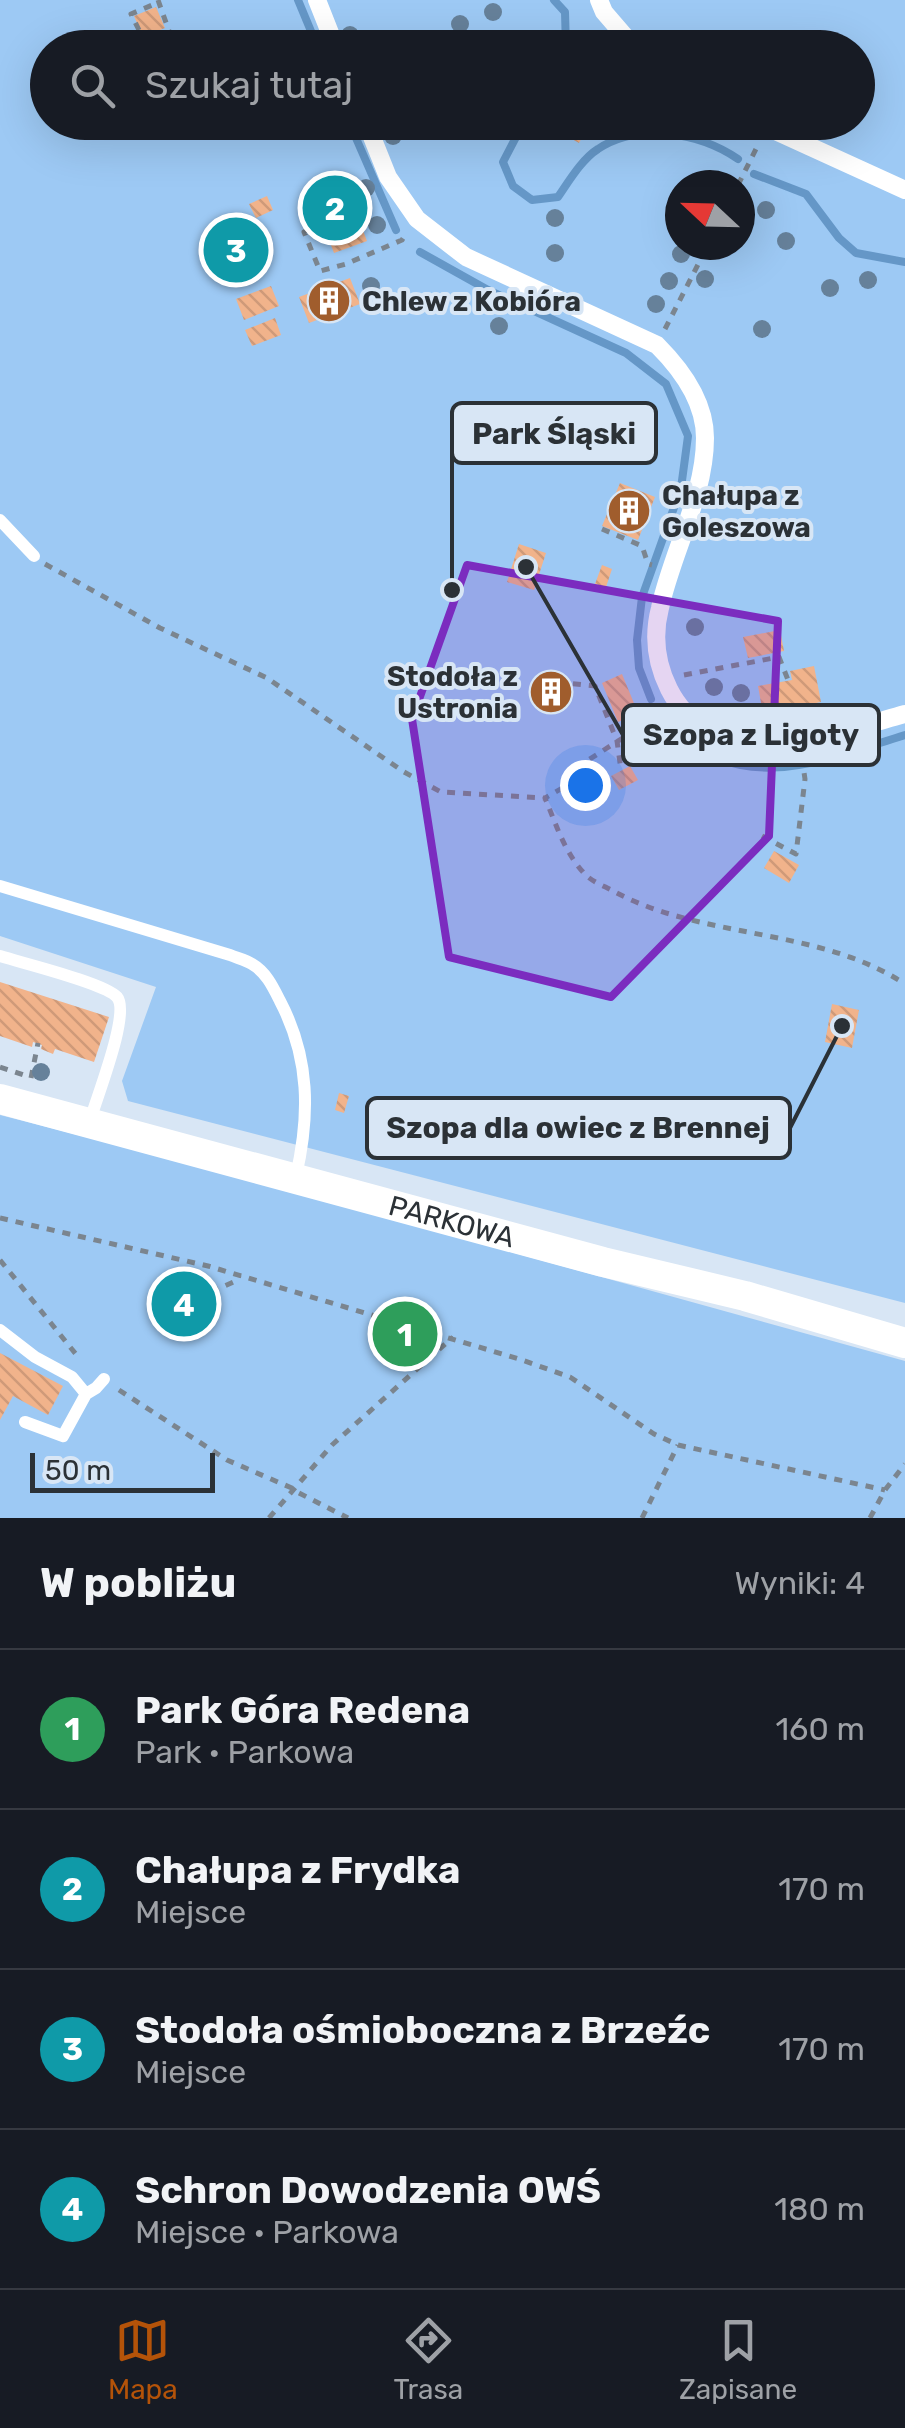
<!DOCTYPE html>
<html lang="pl">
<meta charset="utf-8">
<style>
body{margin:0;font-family:Rubik,sans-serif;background:#20242c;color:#f1f3f6}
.compass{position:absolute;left:665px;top:170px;width:90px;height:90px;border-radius:50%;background:#171b24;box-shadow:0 10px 40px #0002;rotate:292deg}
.scale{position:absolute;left:30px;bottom:25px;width:185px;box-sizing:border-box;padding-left:10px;border:5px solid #2b3136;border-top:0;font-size:28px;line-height:35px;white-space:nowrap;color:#2b3136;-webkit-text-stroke:8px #d8e6f5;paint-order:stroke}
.you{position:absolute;left:585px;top:785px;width:35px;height:35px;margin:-25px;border:8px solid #fff;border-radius:50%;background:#1a73e8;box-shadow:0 0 0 15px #1a73e833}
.badge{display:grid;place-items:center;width:65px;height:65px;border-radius:50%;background:#b45309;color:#fff;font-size:32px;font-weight:700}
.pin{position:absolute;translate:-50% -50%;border:5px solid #fff;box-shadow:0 2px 10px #0006}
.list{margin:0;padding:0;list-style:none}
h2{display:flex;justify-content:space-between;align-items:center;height:130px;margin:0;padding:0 40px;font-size:42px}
h2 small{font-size:32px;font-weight:400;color:#9ea1a6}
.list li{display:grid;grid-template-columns:65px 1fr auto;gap:30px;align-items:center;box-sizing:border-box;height:160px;padding:0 40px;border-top:2px solid #363941}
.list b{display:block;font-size:38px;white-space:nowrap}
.list p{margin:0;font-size:32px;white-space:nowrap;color:#9ea1a6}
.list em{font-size:32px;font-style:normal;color:#9ea1a6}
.icon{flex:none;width:55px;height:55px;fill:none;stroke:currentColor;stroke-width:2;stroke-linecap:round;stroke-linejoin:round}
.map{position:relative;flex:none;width:905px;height:1518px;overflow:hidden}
.search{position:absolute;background:#171b24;box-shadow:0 10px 40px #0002;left:30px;right:30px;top:30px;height:110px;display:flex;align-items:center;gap:25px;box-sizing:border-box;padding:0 35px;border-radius:55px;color:#9ea1a6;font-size:38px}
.sheet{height:770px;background:#171b24}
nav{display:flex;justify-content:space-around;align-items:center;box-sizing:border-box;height:140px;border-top:2px solid #363941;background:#171b24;font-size:28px;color:#9ea1a6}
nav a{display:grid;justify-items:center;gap:5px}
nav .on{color:#b45309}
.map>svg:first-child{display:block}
.park{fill:#9dc9f4;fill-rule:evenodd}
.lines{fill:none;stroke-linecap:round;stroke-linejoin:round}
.stream{stroke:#6597c7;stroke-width:8}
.building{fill:url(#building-back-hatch)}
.path{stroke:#7b858f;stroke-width:5;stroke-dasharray:8 8;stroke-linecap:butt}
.service{stroke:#fff;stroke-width:12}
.pedestrian{stroke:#fff;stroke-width:18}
.tertiary{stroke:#fff;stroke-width:30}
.tree{fill:#66819a}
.marked{fill:#7b2cbf;fill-opacity:0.2;stroke:#7b2cbf;stroke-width:8;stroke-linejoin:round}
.labels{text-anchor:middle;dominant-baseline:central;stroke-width:8;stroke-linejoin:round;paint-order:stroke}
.poi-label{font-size:28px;font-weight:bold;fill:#2b3136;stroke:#d8e6f5;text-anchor:start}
.street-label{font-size:28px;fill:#2b3136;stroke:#d8e6f5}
.leader{fill:none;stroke:#2b3136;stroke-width:4}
.callout-dot{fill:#2b3136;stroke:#d8e6f5;stroke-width:4}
.callout{fill:#d8e6f5;stroke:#2b3136;stroke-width:4}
.callout-label{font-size:30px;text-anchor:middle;font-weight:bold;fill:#2b3136}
</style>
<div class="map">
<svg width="905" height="1518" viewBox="0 0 905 1518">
<defs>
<pattern id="building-back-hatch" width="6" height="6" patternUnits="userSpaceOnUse" patternTransform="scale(2.5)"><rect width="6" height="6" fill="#f1b38b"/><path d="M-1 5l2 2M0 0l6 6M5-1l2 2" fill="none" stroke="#cf9a79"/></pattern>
</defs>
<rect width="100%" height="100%" fill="#d8e6f5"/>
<path class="park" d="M0,0H905V1303L128,1101L122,1081L156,987L0,936ZM48,48H858V122H48ZM680,185H740V245H680Z
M0,1115L222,1172L905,1361V1518H0Z"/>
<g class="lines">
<path class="stream" d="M298,0L318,48
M554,0L565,12L566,48
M349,122L396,230
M524,122L503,162L513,186L532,200L558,197C569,181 582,159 598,149C639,122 700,133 738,159
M754,174L806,194L839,238L856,253L905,262
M420,252L488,290L626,353L666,384L688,436L681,488L642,597L637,640L639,668L651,699
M670,729C746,796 821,761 905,735"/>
</g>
<path class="building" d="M156,7L165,28L143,37L134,16Z
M542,122H590L579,143Z
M344,181L367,241L334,253L311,193Z
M267,196L273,210L256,218L249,204Z
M233,218L243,221L261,265L257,275L238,283L229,278L212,234L216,225Z
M350,278L360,304L309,323L299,297Z
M271,286L279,306L244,320L236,299Z
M275,318L281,335L252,346L245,330Z
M620,483L655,497L638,540L602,526Z
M519,544L546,553L534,590L507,582Z
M602,565L612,569L606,587L595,584Z
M780,630L784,651L748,658L743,637Z
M814,666L821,702L763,714L758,686L792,680L790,671Z
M552,670L565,702L549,709L535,677Z
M622,674L638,713L618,722L602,683Z
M630,766L638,780L619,790L611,776Z
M774,851L799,865L789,883L764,868Z
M0,982L109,1017L94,1062L55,1049L53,1054L41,1049L42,1045L33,1042L32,1047L0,1036Z
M832,1004L859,1010L852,1048L825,1042Z
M339,1093L349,1096L344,1113L335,1110Z
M176,1278L182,1294L207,1283L214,1298L188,1309L195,1327L180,1334L159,1285Z
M0,1353L63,1386L48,1415L13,1396L0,1420Z"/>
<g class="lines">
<path class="path" d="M158,0L169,31L184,48
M139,30L131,14L157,3
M738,185L759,143
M322,223L304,232L320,271L346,264L402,240L406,234
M665,329L708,245
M602,529L642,546L648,564L652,565
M45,564L160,628L267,678L404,772L441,792L545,798
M684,675L779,657L788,680
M557,682L595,686L617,741L621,770
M664,712L585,762L566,786L545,798C556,824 564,851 583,872C591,882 605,886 615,892C705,940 818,927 905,984
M762,836L796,854L805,779L802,759
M0,1067L30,1077
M31,1078L38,1043
M0,1218L208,1266L519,1359L570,1377L654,1434L678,1445L885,1490
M0,1260L79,1358
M211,1292L238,1280L239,1275
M119,1390L227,1460L294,1489
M299,1493L348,1518
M269,1518L332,1445L453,1337
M642,1518L678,1445
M870,1518L885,1490L905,1464"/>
<path class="service" d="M0,520L34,556
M0,886L230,955C237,958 246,960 252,964C266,972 273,987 280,1001C310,1058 310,1115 296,1176
M0,956C22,963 105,983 117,997C131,1013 95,1101 89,1124
M0,1330L35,1357L72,1377L86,1394L63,1436L25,1422
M86,1394L96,1388L104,1379"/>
<path class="pedestrian" d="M317,0L336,48
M599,0L604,12L635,48
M366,122L388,177L417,219L466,257L657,345C681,369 705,402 705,438C705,496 672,552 660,608C653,635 656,663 669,689C714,778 832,734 905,714
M756,122L905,190"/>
<path class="tertiary" id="s1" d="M0,1099L603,1262L745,1296L905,1343"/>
</g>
<g class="tree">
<circle cx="493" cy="12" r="9"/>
<circle cx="460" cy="24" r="9"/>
<circle cx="350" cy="35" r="9"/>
<circle cx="393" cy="136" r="9"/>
<circle cx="366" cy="188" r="9"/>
<circle cx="766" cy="210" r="9"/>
<circle cx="555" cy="218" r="9"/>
<circle cx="377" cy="225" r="9"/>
<circle cx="786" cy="241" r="9"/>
<circle cx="555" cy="253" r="9"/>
<circle cx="681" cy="254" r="9"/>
<circle cx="705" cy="279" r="9"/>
<circle cx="868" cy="280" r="9"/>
<circle cx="669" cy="281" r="9"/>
<circle cx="371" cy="286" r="9"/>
<circle cx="830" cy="288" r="9"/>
<circle cx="656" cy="304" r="9"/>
<circle cx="499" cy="326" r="9"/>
<circle cx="762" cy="329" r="9"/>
<circle cx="695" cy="627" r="9"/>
<circle cx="714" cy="687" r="9"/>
<circle cx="741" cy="693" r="9"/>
<circle cx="872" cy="749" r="9"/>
<circle cx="41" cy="1072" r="9"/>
</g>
<path class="marked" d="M467,565L778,621L769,836L611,997L449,957L412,719Z"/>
<defs>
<g id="building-disc" transform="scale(2.25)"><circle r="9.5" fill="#a05d2d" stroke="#d8e6f5"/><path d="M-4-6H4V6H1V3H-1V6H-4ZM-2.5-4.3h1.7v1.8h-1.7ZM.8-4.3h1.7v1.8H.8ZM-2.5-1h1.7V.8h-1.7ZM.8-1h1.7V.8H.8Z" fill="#fff"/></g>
</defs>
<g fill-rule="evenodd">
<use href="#building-disc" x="329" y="301"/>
<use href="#building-disc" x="629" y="511"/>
<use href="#building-disc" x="551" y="692"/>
</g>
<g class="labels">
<g class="poi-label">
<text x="362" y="301">Chlew z Kobióra</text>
<text x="662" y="495">Chałupa z<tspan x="662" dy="32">Goleszowa</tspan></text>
<text x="518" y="676" text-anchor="end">Stodoła z<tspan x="518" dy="32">Ustronia</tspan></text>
</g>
<g class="street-label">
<text stroke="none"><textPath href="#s1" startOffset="468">PARKOWA</textPath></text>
</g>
</g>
<path class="leader" d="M452 590L452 433M526 567L623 735M842 1026L790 1128"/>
<g class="callout-dot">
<circle cx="452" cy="590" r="10"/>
<circle cx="526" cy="567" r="10"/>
<circle cx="842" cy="1026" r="10"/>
</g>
<g class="callout">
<rect x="452" y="403" width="204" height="60" rx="10"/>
<rect x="623" y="705" width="256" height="60" rx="10"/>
<rect x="367" y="1098" width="423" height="60" rx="10"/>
</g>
<g class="callout-label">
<text x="554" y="444">Park Śląski</text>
<text x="751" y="745">Szopa z Ligoty</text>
<text x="578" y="1138">Szopa dla owiec z Brennej</text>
</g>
</svg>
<svg class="compass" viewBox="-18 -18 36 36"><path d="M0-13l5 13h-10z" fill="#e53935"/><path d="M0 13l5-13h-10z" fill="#9ea1a6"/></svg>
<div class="scale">50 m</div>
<div class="you"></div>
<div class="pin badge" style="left:405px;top:1334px;background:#2e9e5b">1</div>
<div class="pin badge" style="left:335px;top:208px;background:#0f9aa8">2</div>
<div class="pin badge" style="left:236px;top:250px;background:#0f9aa8">3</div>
<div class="pin badge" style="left:184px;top:1304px;background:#0f9aa8">4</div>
<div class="search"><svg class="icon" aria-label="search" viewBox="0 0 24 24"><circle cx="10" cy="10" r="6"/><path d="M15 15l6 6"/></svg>Szukaj tutaj</div>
</div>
<section class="sheet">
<h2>W pobliżu<small>Wyniki: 4</small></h2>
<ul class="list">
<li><span class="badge" style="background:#2e9e5b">1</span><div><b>Park Góra Redena</b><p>Park · Parkowa</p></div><em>160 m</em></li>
<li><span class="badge" style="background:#0f9aa8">2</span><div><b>Chałupa z Frydka</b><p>Miejsce</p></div><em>170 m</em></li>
<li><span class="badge" style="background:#0f9aa8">3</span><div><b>Stodoła ośmioboczna z Brzeźc</b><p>Miejsce</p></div><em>170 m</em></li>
<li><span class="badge" style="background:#0f9aa8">4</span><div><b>Schron Dowodzenia OWŚ</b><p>Miejsce · Parkowa</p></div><em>180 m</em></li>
</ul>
</section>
<nav>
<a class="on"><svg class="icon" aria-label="map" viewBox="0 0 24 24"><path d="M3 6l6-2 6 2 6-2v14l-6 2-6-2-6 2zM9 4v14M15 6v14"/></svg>Mapa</a>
<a><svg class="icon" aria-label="directions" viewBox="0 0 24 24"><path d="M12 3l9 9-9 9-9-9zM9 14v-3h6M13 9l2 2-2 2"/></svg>Trasa</a>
<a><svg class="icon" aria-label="saved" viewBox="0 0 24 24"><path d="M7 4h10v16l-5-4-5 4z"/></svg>Zapisane</a>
</nav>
